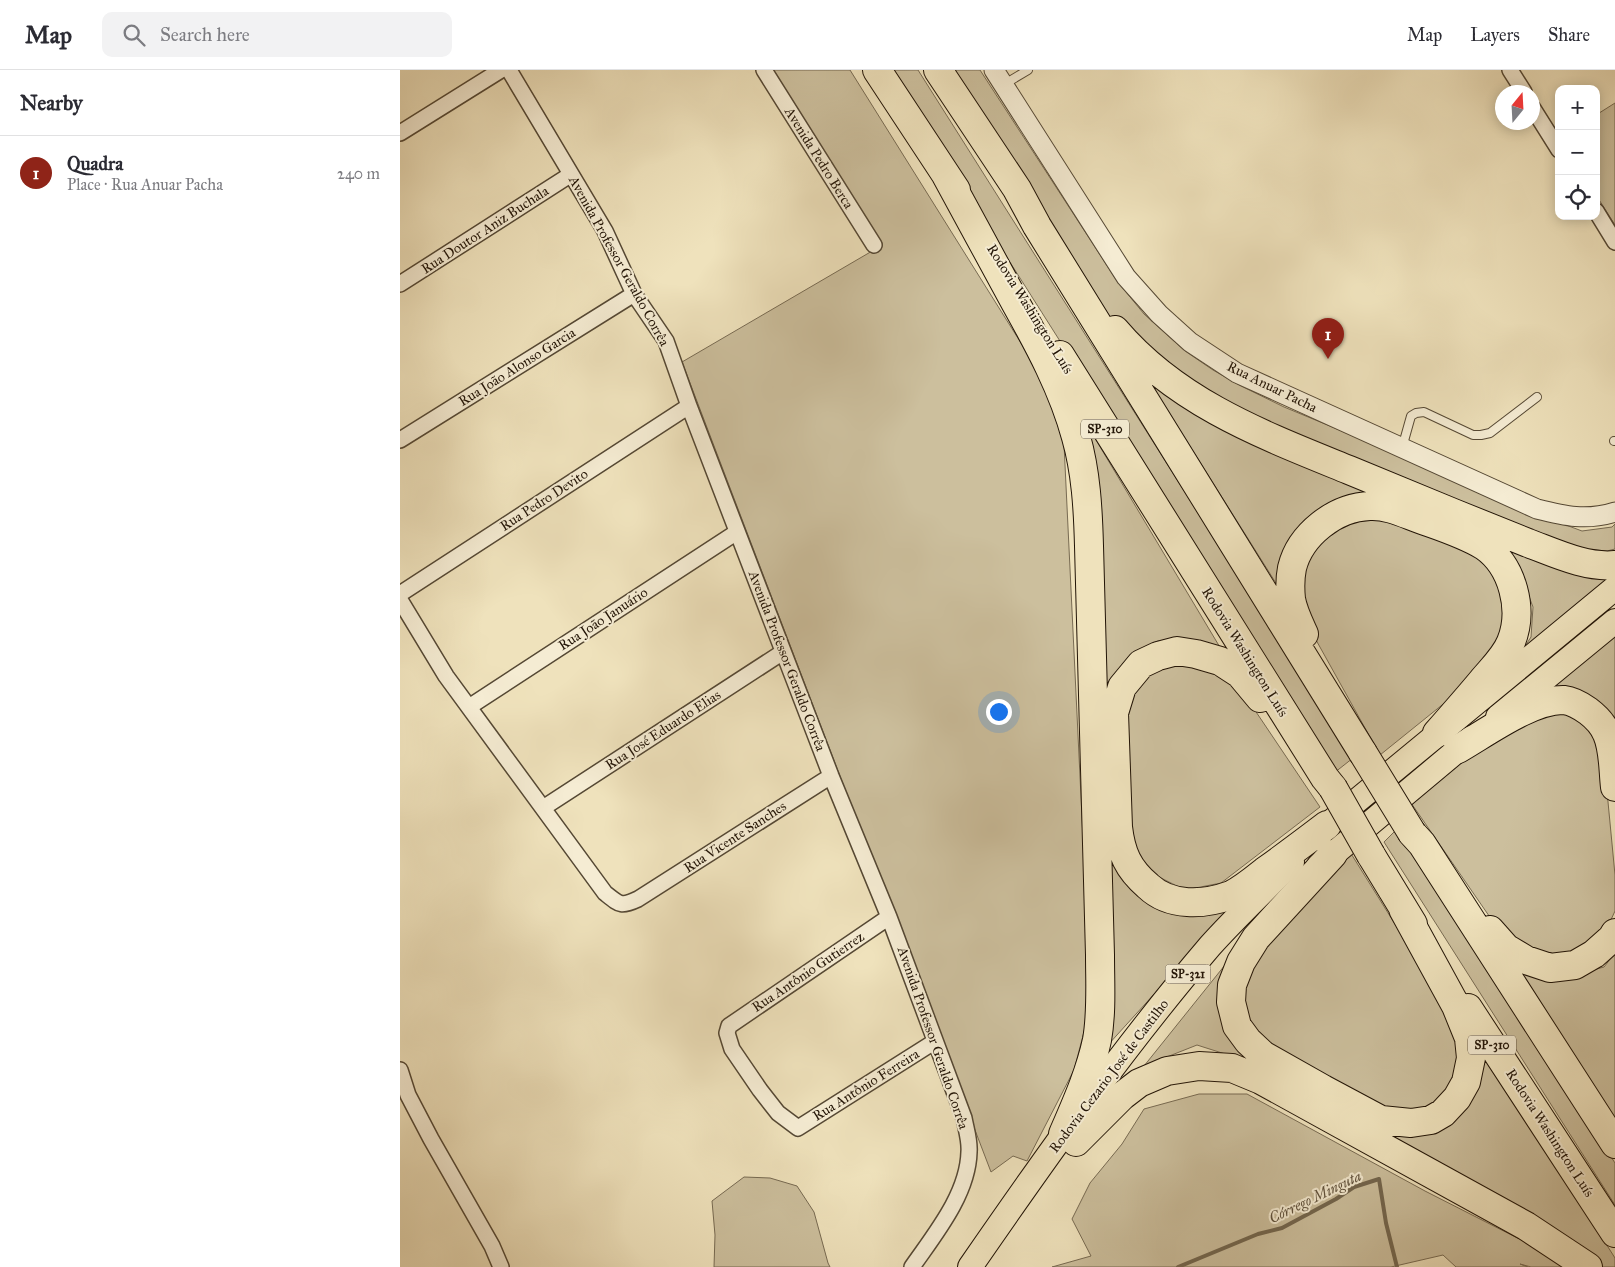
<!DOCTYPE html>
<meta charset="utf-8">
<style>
body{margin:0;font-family:"IM FELL Great Primer",serif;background:#f2f2f3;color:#2b2b33}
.controls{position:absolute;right:15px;top:15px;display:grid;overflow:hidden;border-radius:10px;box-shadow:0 2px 12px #0003}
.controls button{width:45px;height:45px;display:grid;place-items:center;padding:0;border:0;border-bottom:1px solid #e1e1e2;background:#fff;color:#2b2b33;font:25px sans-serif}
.compass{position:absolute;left:1095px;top:15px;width:45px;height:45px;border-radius:50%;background:#fff;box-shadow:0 2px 12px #0003;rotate:18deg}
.you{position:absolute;left:598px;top:641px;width:18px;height:18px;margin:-12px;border:4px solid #fff;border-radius:50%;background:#1a73e8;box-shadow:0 0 0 8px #1a73e833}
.badge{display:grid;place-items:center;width:32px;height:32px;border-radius:50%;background:#8f2418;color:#fff;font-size:16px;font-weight:700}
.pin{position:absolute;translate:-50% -41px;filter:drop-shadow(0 1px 2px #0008)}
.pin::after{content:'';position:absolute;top:26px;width:18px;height:15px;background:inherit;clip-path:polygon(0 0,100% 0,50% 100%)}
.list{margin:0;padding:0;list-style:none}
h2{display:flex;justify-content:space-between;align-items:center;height:65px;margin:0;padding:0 20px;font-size:21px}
h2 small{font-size:16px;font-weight:400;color:#7c7c81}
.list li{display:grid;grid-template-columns:32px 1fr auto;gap:15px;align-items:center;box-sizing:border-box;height:75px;padding:0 20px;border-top:1px solid #e1e1e2}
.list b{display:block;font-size:19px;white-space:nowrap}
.list p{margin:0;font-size:16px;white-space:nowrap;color:#7c7c81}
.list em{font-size:16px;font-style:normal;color:#7c7c81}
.icon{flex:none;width:28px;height:28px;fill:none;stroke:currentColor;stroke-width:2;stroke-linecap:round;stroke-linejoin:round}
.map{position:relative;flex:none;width:1215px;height:1197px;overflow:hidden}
header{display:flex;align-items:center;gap:30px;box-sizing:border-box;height:70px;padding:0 25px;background:#fff;border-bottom:1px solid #e1e1e2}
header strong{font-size:24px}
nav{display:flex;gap:28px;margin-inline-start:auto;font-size:18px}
.search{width:350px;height:45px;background:#f2f2f3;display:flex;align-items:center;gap:12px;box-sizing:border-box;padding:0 18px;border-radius:10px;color:#7c7c81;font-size:19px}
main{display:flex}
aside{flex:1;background:#fff}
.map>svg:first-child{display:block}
.green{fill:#ccbf9d;stroke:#776a52}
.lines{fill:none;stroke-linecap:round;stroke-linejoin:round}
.stream{stroke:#73664e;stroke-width:4}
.service-casing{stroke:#554834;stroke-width:10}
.minor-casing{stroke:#554834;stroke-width:18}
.tertiary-casing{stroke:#554834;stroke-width:21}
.primary-casing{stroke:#221406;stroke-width:26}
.motorway-casing{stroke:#221406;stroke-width:30}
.service{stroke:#f5ecd3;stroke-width:8}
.minor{stroke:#f5ecd3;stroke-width:15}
.tertiary{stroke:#f5ecd3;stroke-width:19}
.primary{stroke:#efe2bc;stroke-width:24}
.motorway{stroke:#efe2bc;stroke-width:28}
.motorway-bridge-casing{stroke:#221406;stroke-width:30;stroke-linecap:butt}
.motorway-bridge{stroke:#efe2bc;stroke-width:28}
.labels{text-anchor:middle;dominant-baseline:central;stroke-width:4;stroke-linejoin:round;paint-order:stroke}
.shield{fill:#f5ecd3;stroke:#615544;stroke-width:1}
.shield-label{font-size:12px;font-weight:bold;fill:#221406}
.street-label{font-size:14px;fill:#221406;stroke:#f5ecd3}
.water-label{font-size:15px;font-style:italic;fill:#5f513c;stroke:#f5ecd3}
</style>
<header>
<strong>Map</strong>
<div class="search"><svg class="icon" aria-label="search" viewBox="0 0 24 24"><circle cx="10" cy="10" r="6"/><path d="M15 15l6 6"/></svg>Search here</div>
<nav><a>Map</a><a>Layers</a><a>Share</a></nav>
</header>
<main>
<aside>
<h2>Nearby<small></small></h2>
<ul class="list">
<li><span class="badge">1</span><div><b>Quadra</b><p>Place · Rua Anuar Pacha</p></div><em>240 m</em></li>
</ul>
</aside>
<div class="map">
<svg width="1215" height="1197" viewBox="0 0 1215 1197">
<rect width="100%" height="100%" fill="#efe2bc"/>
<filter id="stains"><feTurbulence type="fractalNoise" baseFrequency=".004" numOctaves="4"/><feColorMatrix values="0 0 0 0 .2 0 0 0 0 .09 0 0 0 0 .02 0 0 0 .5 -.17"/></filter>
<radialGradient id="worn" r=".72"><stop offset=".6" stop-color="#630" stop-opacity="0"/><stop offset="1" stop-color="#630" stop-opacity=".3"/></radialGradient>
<path class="green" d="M369,0H450L641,305L664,374L691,935L674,1000L627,1091L613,1086L591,1102L282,292L479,177Z
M488,0H518L953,688L934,703Z
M550,0H580L717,211L744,244L785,281L813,300L839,315L884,337L942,361L1086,425L1182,461L1212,457L1215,454V479L1207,481L1170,478L820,335L710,248Z
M1215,33V155L1196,125V45Z
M742,300L1215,505L1114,593L1131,567L1133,537L1122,508L1104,480L936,436L879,518Z
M675,335L821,579L792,572L758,571L731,584L712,608L719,800L834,836L707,976Z
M959,442L995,446L1092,491L1110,554L1073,610L980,685L901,543L907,480Z
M1215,559V668L1139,623Z
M793,587L842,621L920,737L821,813L785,820L745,800L724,768L721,630L738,599Z
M1157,637L1186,648L1202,669L1215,805V841L1203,867L1158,889L1128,881L1096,856L1009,730L1072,680Z
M998,758L1215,1093V1135L984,772Z
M950,782L1053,947L1062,969L1059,1010L1031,1041L984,1045L864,978L837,929L847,902L866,877Z
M1215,883V1049L1121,902L1170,906L1204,897Z
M829,890L848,984L1030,1057L1081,977L1215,1188V1197H1200L844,990L797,975L744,996Z
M799,1024H847L1025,1121L1139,1179L1164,1197H1131L1120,1194L1128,1197H1056L1043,1185L991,1197H652L691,1186L672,1149L690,1113L722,1074L744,1039Z
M344,1107L370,1108L397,1116L414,1142L428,1193L430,1197H314L315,1165L312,1131Z"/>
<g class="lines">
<path class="stream" d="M778,1197L858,1164L882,1158L936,1129L954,1117L979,1109L986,1153L997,1197"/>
<g class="service-casing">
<path id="service" d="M603,15L628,0
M1214,371H1215
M1002,378L1011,346L1016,343L1024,342L1073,365H1081L1090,363L1137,327"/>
</g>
<g class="minor-casing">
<path id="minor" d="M109,0L205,161L234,224L266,271L289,336L431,706L489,847L564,1048C566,1059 570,1071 569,1082C568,1124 535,1164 512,1197
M364,0L474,175
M1110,0L1124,22
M1132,37L1159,80
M0,63L101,0
M1196,141L1215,172
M0,214L170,105
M0,370L234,224
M0,524L289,336
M0,530L46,606L205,823C220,835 221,837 238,829L431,706
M69,637L337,462
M143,738L383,582
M489,847L329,956L327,963L332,979L360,1020L378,1043L398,1058L534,972
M0,1000L8,1025L31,1069L92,1176L101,1197"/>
</g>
<g class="tertiary-casing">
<path id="tertiary" d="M594,0L726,207L759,244L790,272L837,303L1137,439C1165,446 1186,451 1215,442"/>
</g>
<g class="primary-casing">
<path id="primary" d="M1098,647L1215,551
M931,752L1215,518
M919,796L1072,668
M570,1197C646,1087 723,978 810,876C836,847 865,820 892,792"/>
</g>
<g class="motorway-casing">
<path id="motorway" d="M477,0L556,120
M538,0L617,119L637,156L963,683
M546,105C569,147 592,190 615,232C639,275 663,319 676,367C686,402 688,439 689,476L700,885C700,913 702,942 697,970C690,1003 676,1034 663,1064
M715,260C777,333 863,365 949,400C1009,425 1068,449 1128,473C1155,483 1186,498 1215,495
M660,285L925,708L933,718
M904,564C899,553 893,541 891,529C890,519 890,508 892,498C900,465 935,437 970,436C989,435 1007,445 1025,451C1045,458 1066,465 1084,476C1113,496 1124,540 1111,572C1105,587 1092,599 1082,611C1067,629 1052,646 1037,663
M860,628L840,604L820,591L796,584L777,581L758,586L741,594L722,617L714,643L718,757C721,783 728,799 748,816C770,837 804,835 831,825C843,819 855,809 865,801C886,786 906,771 927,755
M1058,679C1086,663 1132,629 1164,630C1173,631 1181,636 1188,641C1196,647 1203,654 1207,664C1214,680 1213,700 1215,717
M1012,763L1022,774L1215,1074
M933,784L856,868L841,892L832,915L831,932L837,956L848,971L863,985L923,1019L981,1050L1011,1053L1031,1050L1043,1043L1057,1028L1066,1012L1071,988L1069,968L1056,936L1003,839
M971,785L1013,854
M1090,860L1106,878L1126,890L1150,898L1175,895L1194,884L1212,868L1215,863
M1068,938L1215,1163
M676,1072L722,1026L739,1013L767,1001L799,996L832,998L861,1010L1126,1156L1188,1197"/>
</g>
<use href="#service" class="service"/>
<use href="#minor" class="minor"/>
<use href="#tertiary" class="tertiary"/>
<use href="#primary" class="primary"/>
<use href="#motorway" class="motorway"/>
<g class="motorway-bridge-casing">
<path id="motorway-bridge" d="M963,683L1012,763
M933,718L971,785"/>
</g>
<use href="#motorway-bridge" class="motorway-bridge"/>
</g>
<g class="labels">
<g class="shield">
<rect x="681" y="349.5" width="48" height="19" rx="4"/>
<rect x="765.5" y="894.5" width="45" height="19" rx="4"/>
<rect x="1068" y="965.5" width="48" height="19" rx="4"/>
</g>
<g class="shield-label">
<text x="705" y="359">SP-310</text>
<text x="788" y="904">SP-321</text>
<text x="1092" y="975">SP-310</text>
</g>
<g class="street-label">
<text transform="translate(419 88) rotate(58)">Avenida Pedro Berca</text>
<text transform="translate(85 160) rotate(-33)">Rua Doutor Aniz Buchala</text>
<text transform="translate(219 191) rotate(61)">Avenida Professor Geraldo Corrêa</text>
<text transform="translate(630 239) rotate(58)">Rodovia Washington Luís</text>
<text transform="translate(117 297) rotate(-32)">Rua João Alonso Garcia</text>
<text transform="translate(872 317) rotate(26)">Rua Anuar Pacha</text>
<text transform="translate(144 430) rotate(-33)">Rua Pedro Devito</text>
<text transform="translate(203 549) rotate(-33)">Rua João Januário</text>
<text transform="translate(845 582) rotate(58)">Rodovia Washington Luís</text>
<text transform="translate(387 591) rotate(69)">Avenida Professor Geraldo Corrêa</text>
<text transform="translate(263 660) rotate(-33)">Rua José Eduardo Elias</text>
<text transform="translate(335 767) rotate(-33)">Rua Vicente Sanches</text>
<text transform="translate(408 902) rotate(-34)">Rua Antônio Gutierrez</text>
<text transform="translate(533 968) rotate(71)">Avenida Professor Geraldo Corrêa</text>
<text transform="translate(709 1006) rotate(-53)">Rodovia Cezario José de Castilho</text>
<text transform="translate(466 1015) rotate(-32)">Rua Antônio Ferreira</text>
<text transform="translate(1150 1063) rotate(57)">Rodovia Washington Luís</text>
</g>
<g class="water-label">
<text transform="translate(915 1127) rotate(-26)">Córrego Minguta</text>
</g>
</g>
<rect width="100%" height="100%" filter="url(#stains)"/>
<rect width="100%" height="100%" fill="url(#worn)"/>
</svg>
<div class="controls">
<button>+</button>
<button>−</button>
<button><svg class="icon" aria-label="locate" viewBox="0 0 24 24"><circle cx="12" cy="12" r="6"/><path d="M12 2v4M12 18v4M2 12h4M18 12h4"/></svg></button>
</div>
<svg class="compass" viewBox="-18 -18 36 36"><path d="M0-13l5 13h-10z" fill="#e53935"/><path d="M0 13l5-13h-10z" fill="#7c7c81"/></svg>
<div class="you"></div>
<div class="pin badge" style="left:928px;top:289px">1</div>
</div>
</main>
